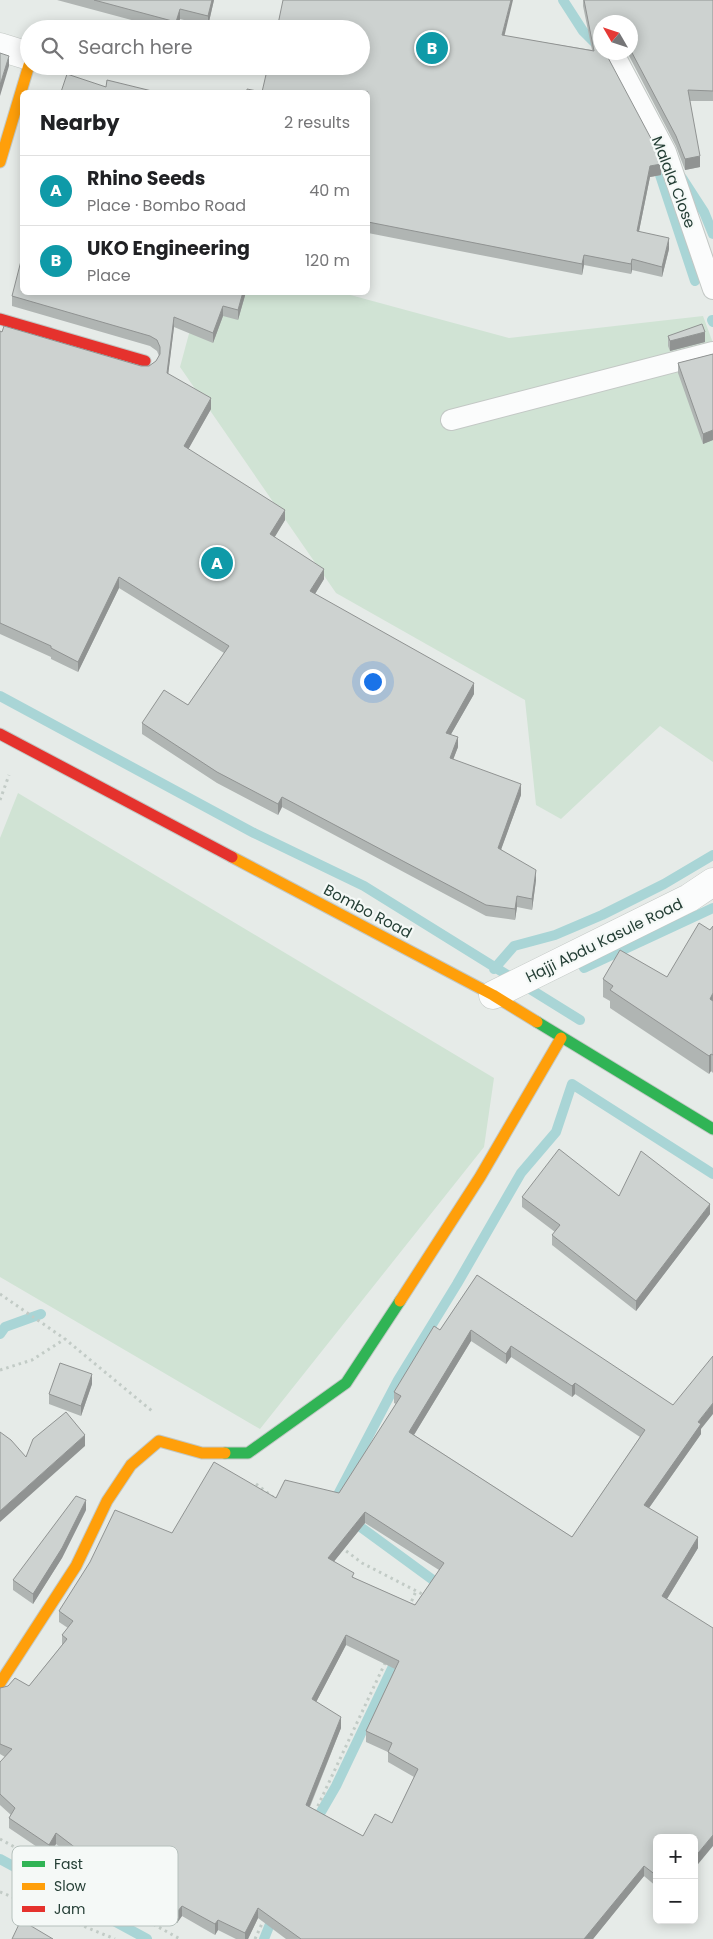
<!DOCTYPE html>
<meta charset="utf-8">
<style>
body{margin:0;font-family:Poppins,sans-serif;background:#f2f2f2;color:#202124}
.controls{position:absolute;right:15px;bottom:15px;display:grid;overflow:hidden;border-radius:8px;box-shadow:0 2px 12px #0003}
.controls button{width:45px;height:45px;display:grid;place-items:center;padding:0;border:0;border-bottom:1px solid #e0e0e0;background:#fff;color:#202124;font:25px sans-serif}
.compass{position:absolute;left:593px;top:15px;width:45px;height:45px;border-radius:50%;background:#fff;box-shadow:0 2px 12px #0003;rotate:309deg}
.you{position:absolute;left:372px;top:681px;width:18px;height:18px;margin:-12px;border:4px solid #fff;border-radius:50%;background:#1a73e8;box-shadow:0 0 0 8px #1a73e833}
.badge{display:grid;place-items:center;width:32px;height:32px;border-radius:50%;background:#687b74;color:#fff;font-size:16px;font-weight:700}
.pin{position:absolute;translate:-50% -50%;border:2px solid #fff;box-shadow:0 1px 5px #0006}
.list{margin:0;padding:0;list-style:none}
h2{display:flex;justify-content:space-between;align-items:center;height:65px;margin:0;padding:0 20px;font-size:21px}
h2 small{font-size:16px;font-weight:400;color:#757577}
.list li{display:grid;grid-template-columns:32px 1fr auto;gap:15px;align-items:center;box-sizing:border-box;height:70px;padding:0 20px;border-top:1px solid #e0e0e0}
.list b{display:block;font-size:19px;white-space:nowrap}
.list p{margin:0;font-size:16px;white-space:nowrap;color:#757577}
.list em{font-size:16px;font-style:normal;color:#757577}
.icon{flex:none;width:28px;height:28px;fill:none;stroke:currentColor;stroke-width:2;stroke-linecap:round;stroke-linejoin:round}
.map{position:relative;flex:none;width:713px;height:1939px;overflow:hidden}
.search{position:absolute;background:#fff;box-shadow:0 2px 12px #0003;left:20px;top:20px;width:350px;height:55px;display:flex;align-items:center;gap:12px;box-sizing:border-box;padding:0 18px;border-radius:28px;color:#757577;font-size:19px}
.panel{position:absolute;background:#fff;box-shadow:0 2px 12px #0003;left:20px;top:90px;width:350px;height:205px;border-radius:8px}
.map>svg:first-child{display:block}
.green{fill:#d0e3d4}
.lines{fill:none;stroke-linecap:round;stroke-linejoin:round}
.stream{stroke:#a9d5d6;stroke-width:10}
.lane-casing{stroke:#c3c8c5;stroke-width:22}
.street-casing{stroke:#c3c8c5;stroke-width:29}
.fast-casing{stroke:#c2c8c5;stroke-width:13}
.slow-casing{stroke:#c2c8c5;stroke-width:13}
.jam-casing{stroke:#c2c8c5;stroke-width:13}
.path{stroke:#c2cbc6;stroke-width:3;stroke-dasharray:2.5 4;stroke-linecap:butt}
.lane{stroke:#fbfcfc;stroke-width:20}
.street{stroke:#fbfcfc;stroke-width:28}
.fast{stroke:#30b455;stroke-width:11}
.slow{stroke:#ff9f0a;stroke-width:11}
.jam{stroke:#e5322d;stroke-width:11}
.wall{fill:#b0b5b3;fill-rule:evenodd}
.shaded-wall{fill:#909392}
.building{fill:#cdd2d0;stroke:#909392;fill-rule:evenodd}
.labels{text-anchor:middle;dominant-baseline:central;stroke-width:4.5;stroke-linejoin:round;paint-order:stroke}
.street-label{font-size:15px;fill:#243e35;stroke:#f5f9f7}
.key{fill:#f5f9f7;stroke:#b6c1bd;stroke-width:1}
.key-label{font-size:14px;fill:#243e35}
</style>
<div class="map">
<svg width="713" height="1939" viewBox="0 0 713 1939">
<rect width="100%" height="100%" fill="#e6ebe8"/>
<path class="green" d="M200,293H343L509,338L703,316L713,343V762L660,726L561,819L536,805L525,700L336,593L180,367Z
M18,793L494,1078L484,1147L260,1429L0,1277V838Z"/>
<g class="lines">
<path class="stream" d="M563,0L583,31L600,48
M656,163L695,281
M682,178L704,212L713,234
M712,320L713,322
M0,696L254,833L364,886L580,1020
M584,968L713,908
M494,969L514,946L555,935L602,915L664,884L713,855
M0,1334L5,1327L41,1314
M333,1504L398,1380L457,1284L521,1173L556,1132L572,1084L713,1174
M351,1520L433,1580
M314,1824L336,1786L398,1656
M0,1859L147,1939
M264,1939L274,1914"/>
<g class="lane-casing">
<path id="lane" d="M613,52L666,152L713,289
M451,420L713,352"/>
</g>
<g class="street-casing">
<path id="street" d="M0,47L29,56
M493,995L689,898L713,882"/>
</g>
<g class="fast-casing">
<path id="fast" d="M537,1022L713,1129
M225,1453H248L346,1383L400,1301"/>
</g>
<g class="slow-casing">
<path id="slow" d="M0,162L29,65
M232,857L493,995L537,1022
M400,1301L480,1177L561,1038
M0,1683L76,1566L107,1501L131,1465L159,1441L202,1453H225"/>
</g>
<g class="jam-casing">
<path id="jam" d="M0,319L145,361
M0,734L232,857"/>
</g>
<path class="path" d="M0,800L9,775
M0,1294L65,1339L152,1411
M0,1370L32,1360L65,1339
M256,1484L273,1497
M341,1547L362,1563L426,1596
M409,1607L416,1591
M315,1812L386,1661
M0,1839L180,1939
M0,1892L115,1939
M255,1939L264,1919"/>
<use href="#lane" class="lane"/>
<use href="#street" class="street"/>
<use href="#fast" class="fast"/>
<use href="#slow" class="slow"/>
<use href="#jam" class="jam"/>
</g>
<path class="wall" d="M57,0H214L208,26L180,19L177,29H165Z
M583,0H713V101H690L700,167L685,170L676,146L627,52H630V22H600V52L661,175L650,177L639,231L669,249L662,277L632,270L631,274L584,265L582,275L368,233V92H262L505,36L592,50L583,6Z
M22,292H246L238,320L223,316L213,343L174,327L168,374L211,409L188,449L285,520L274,537L324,579L315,594L474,694L451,734L458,747L453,759L521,795L501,849L536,880L532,910L517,907L515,920L486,916L282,807L278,815L217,783L142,734V723L188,705L224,653L119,588L78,672L51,659V657L0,634V331L141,366H149L156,361L159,356L157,351L150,346L12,306V296Z
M668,336L705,342L670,351L668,346Z
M713,354V440L703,444L678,373V363Z
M713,926V1073L711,1071L709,1074L610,1008V1001L603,997V979L667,977Z
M619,1196L710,1214L636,1311L552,1245V1235L555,1232L522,1207V1197Z
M477,1275L701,1429V1434L649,1508L698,1548L667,1599L657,1838V1887L644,1876L593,1939H286L258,1918L248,1939H236L218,1930L215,1935L182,1916L177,1923L149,1903L143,1910L56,1844L49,1855L9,1828V1818L11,1815L0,1805V1762L5,1757L0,1754V1688L29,1686L62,1645V1635L68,1628L59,1622V1611L172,1533L276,1498L339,1493L396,1404L394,1403V1392L440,1330ZM471,1341L506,1364L511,1357L572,1397L575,1394L640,1437L572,1537L414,1435ZM365,1523L439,1570L415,1605L354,1578L334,1561ZM346,1645L395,1669L366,1731V1742L388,1752V1762L414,1777L392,1823L363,1836L310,1807L341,1728L316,1702Z
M92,1384L81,1416L49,1404V1394Z
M86,1510L62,1558L33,1604L13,1590V1580Z"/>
<path class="shaded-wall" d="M212,0H214L208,26V16Z
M511,0H513L502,46V35Z
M180,9V19L177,29H176V22Z
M9,56V66L0,96V85Z
M700,156V167L685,170V159Z
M661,164V175L650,177L637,241V231L650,166Z
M669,238V249L662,277V267Z
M584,255V265L582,275V264Z
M632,259V270L631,274V264Z
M243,292H246L238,320V310Z
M223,306V316L213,343V333Z
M174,317V327L167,384V373Z
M705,332V342L670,351V341Z
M211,398V409L184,457V446Z
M713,430V440L703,444V434Z
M285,510V520L270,545V534Z
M324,569V579L310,602V591Z
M119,577V588L78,672V662Z
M474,683V694L446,743V733Z
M458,737V747L450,768V758Z
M521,784V795L498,858V848Z
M282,797V807L278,815V804Z
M536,870V880L532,910V899Z
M517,896V907L515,920V909Z
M713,993V1011L710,999Z
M711,1054V1071L709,1074V1056Z
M710,1204V1214L636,1311V1301Z
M471,1330V1341L409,1443V1432Z
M511,1346V1357L506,1364V1354Z
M92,1374V1384L81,1416V1406Z
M575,1383V1394L572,1397V1386Z
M713,1403V1414L701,1429V1434L644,1515V1505L698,1422Z
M85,1435V1446L0,1522V1511Z
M86,1500V1510L62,1558L33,1604V1594Z
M365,1512V1523L328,1569V1558Z
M698,1537V1548L662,1607V1596Z
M346,1635V1645L312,1710V1699Z
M341,1717V1728L306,1815V1805Z
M56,1833V1844L49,1855V1845Z
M713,1835V1846L694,1869V1858Z
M644,1866V1876L593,1939H584Z
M149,1892V1903L143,1910V1899Z
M182,1906V1916L177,1923V1912Z
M258,1908V1918L248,1939H245V1933Z
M218,1920V1930L215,1935V1924Z"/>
<path class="building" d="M94,0H212L208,16L180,9L176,22Z
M283,0H511L502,35L594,51L584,0H713V91L688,90L700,156L685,159L676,136L630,49V22H600V52H605L655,146L661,164L650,166L637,231L669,238L662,267L632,259L631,264L584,255L582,264L368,222V92H247V89L262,92L268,66H361V29H277Z
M0,53L9,56L0,85Z
M67,74L106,87L107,80L156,92H61Z
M22,257V292H243L238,310L223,306L213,333L174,317L167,373L211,398L184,446L285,510L270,534L324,569L310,591L474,683L446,733L458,737L450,758L521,784L498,848L536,870L532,899L517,896L515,909L486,905L282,797L278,804L217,772L142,723L164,690L188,705L229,646L119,577L78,662L51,648V646L0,623V331L2,332L4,326L141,366H149L156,361L160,354V347L157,340L150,336L12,296Z
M702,324L705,332L670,341L668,336Z
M713,354V430L703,434L678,363Z
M699,923L710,930L713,926V993L710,999L713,1001V1055L711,1054L709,1056L610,990L613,986L603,979L620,950L667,977Z
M559,1149L619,1196L641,1151L710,1204L636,1301L552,1235L560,1225L522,1197Z
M477,1275L673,1405L713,1356V1403L698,1422L701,1424L644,1505L698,1537L662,1596L713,1628V1835L694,1858V1838H657V1876L644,1866L584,1939H301L258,1908L245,1933L218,1920L215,1924L182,1906L177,1912L149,1892L143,1899L56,1833L49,1845L9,1818L15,1808L0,1794V1762L12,1749L0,1744V1688L8,1686L15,1678L29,1686L67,1639L62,1635L73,1621L59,1611L90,1562L115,1510L172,1533L214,1462L276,1498L285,1480L339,1493L401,1396L394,1392L434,1326L440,1330ZM471,1330L506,1354L511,1346L572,1386L575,1383L645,1430L572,1537L409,1432ZM365,1512L444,1563L415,1605L352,1577L354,1573L328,1558ZM346,1635L399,1661L366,1731L392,1743L388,1752L418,1769L392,1823L375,1814L363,1836L306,1805L341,1717L312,1699Z
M60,1363L92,1374L81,1406L49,1394Z
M66,1412L85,1435L0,1511V1432L11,1440L26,1457L33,1439Z
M76,1496L86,1500L62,1548L33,1594L13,1580Z
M21,1920L53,1939H12Z"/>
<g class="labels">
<g class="street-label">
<text transform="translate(674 182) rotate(69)">Malala Close</text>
<text transform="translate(368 911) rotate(28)">Bombo Road</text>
<text transform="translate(604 940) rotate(-26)">Hajji Abdu Kasule Road</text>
</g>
</g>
<rect x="12" y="1846" width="166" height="80" rx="8" class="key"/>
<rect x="22" y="1861" width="23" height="6" fill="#30b455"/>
<rect x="22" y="1883" width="23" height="7" fill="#ff9f0a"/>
<rect x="22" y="1906" width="23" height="6" fill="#e5322d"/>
<g class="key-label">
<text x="54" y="1869">Fast</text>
<text x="54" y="1891">Slow</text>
<text x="54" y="1914">Jam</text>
</g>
</svg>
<div class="controls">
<button>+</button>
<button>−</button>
</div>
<svg class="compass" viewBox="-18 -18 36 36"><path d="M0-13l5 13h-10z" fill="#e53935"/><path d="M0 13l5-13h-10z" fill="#757577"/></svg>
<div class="you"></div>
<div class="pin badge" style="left:217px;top:563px;background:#0f9aa8">A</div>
<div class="pin badge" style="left:432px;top:48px;background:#0f9aa8">B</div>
<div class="search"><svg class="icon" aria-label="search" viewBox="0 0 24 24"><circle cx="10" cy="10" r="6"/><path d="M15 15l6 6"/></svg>Search here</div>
<section class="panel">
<h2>Nearby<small>2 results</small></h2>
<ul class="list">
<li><span class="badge" style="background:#0f9aa8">A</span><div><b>Rhino Seeds</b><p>Place · Bombo Road</p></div><em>40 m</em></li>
<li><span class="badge" style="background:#0f9aa8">B</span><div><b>UKO Engineering</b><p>Place</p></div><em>120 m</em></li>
</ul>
</section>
</div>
